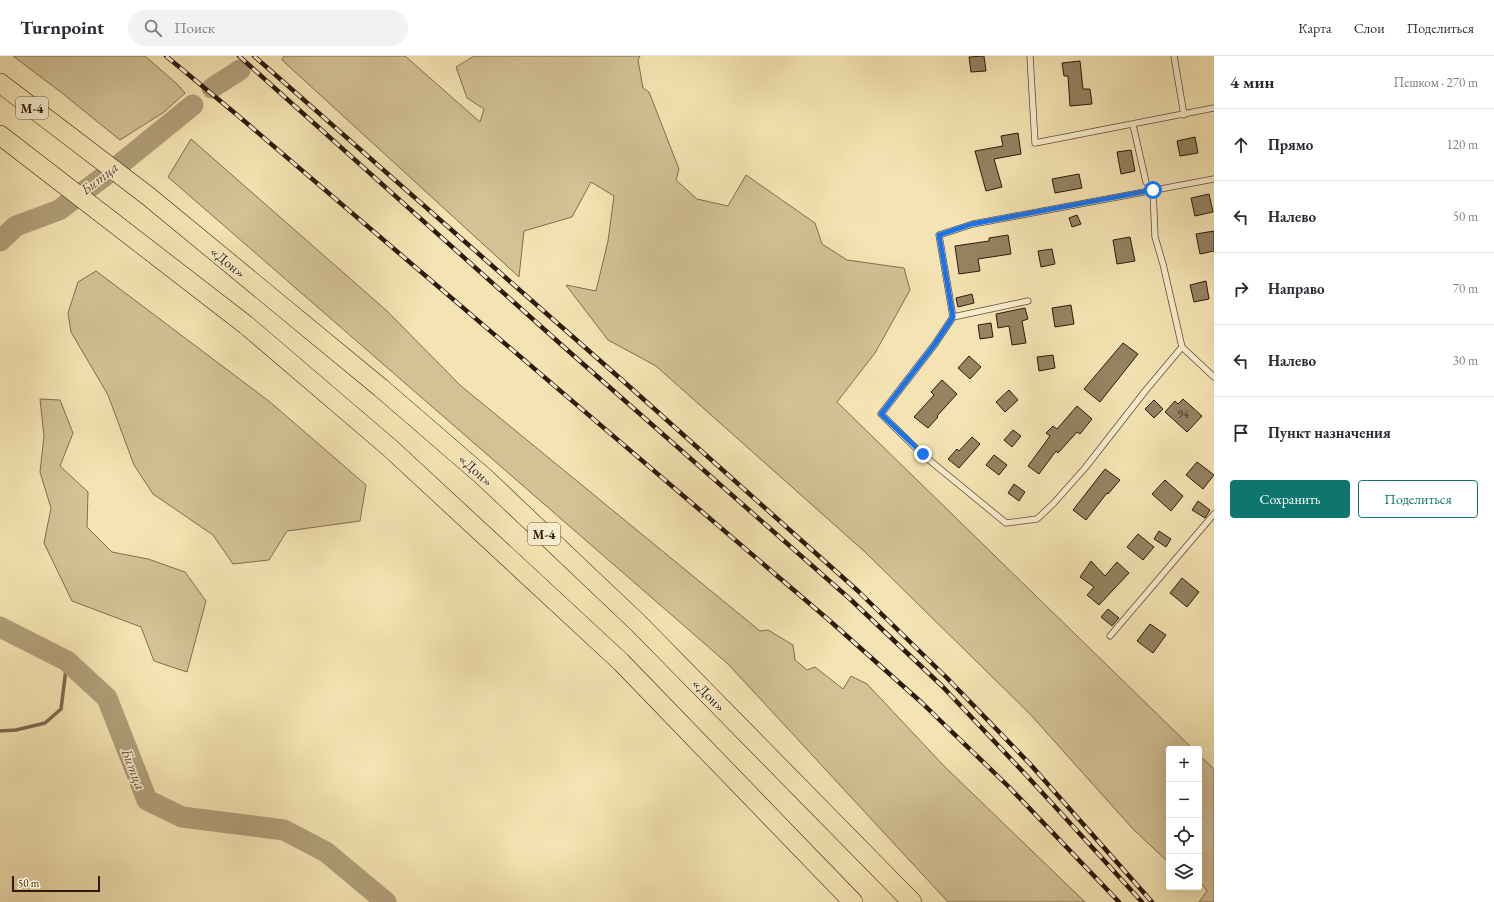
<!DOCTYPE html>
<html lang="ru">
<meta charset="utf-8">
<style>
body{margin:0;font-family:"EB Garamond",serif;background:#f2f2f3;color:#2b2b33}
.controls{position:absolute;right:12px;bottom:12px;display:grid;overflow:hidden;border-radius:4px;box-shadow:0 4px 16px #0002}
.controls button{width:36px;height:36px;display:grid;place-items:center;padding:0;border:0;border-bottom:1px solid #e1e1e2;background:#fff;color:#2b2b33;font:20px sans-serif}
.scale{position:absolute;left:12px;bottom:10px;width:88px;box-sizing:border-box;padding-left:4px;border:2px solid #2e1a0b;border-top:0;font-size:11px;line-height:14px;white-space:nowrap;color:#2e1a0b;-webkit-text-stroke:3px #f8edce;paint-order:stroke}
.stop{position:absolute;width:12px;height:12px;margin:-9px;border:3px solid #1a73e8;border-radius:50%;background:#fff}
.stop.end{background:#1a73e8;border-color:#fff;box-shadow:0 1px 4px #0008}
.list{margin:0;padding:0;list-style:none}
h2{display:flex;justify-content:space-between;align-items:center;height:52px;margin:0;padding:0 16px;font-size:17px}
h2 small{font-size:13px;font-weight:400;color:#7c7c81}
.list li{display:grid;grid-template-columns:26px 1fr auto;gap:12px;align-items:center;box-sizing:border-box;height:72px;padding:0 16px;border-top:1px solid #e1e1e2}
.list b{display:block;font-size:15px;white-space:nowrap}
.list em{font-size:13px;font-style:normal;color:#7c7c81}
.actions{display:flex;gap:8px;padding:12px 16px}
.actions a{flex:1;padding:9px 0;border:1px solid #0f766e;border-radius:4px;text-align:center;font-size:14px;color:#0f766e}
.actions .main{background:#0f766e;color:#fff}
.icon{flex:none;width:22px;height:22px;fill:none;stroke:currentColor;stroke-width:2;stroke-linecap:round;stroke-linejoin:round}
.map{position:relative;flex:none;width:1214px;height:846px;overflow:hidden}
header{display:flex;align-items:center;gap:24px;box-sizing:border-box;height:56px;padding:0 20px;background:#fff;border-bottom:1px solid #e1e1e2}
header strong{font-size:19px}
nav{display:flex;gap:22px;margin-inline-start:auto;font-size:14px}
.search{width:280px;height:36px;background:#f2f2f3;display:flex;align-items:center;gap:10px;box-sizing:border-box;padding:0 14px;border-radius:22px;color:#7c7c81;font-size:15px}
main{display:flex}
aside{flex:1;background:#fff}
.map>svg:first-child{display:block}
.green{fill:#d3c296;stroke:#806e50}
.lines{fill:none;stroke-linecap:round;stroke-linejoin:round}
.stream{stroke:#7d6a4e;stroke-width:3.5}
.river{stroke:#b19f7a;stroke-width:21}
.building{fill:#958362;stroke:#2e1a0b}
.lane-casing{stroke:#604c35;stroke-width:7}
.highway-casing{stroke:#2e1a0b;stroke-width:20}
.lane{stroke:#f8edce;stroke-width:5.5}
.highway{stroke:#f5e4b3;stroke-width:19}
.rail-casing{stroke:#2e1a0b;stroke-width:4.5}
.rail{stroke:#f8edce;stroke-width:3;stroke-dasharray:9;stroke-linecap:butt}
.route{stroke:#1a73e8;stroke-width:5}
.labels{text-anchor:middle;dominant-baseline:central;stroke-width:3;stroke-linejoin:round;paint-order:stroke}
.number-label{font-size:12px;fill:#483421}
.shield{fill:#f8edce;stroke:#6b5946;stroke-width:1}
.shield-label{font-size:13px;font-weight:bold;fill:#2e1a0b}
.street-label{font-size:14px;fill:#2e1a0b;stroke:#f8edce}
.water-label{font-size:15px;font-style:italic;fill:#624f37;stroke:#f8edce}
</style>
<header>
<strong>Turnpoint</strong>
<div class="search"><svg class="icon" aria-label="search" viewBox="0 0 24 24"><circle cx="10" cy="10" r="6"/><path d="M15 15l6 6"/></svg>Поиск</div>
<nav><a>Карта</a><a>Слои</a><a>Поделиться</a></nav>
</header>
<main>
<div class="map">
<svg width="1214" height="846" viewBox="0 0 1214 846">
<rect width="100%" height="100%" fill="#f5e4b3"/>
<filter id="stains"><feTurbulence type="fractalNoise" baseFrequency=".005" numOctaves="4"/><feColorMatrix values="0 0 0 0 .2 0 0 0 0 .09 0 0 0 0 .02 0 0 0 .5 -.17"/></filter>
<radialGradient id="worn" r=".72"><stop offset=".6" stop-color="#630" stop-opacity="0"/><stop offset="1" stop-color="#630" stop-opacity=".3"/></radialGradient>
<path class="green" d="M13,0H145L177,28L185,37L164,56L120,84L62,37Z
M284,0H405L480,66L484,53L467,42L456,11L474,0H640L638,4L643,32L649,36L679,113L676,124L697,143L728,150L746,119L815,167L822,188L847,204L904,212L910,234L875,297L837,346L1193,693H1169V807L1133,773L1030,658L865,496L656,310L608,284L566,229L596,235L608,185L614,140L591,126L572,161L524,175L519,221L282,4Z
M191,83L387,255L461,330L760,575L768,574L793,589L795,604L807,614L815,611L843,633L851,620L867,628L945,711L1085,846H948L728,608L168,121Z
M96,215L270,346L366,429L360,465L287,475L269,504L233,508L213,479L153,438L134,409L108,339L71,276L68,257L78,226Z
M40,343L60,344L73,377L60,410L88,436L87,471L112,496L148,503L185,516L206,545L187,616L154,605L141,571L72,545L44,487L51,452L40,416L44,380Z
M1199,699L1214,713V846H1199L1207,835L1199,824Z"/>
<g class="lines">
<path class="stream" d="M0,675L16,674L45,667L61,653L67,605"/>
<path class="river" d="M212,32L240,14
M0,185L16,170L59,154L114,113L193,49
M0,571L67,605L107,642L147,744L182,761L284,774L326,796L386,846"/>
</g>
<path class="building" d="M984,0L986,15L971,16L969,1Z
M1080,5L1083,33H1090L1092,48L1070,50L1068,20H1064L1062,7Z
M1018,77L1021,98L994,103L1002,131L986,135L975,95L1003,90L1001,80Z
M1195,81L1198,97L1180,100L1177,85Z
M1131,94L1135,115L1121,118L1117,96Z
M1079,118L1082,132L1055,137L1052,123Z
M1209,138L1213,156L1195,160L1191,142Z
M1077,159L1081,168L1072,171L1069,162Z
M1214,175V195L1200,198L1196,178Z
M1008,179L1011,198L978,203L980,215L959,218L955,190L989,185V182Z
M1130,181L1135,205L1117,208L1113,184Z
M1052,193L1055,208L1041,211L1038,195Z
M1206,225L1209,243L1194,246L1190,229Z
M972,238L974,247L958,251L956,242Z
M1071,249L1074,268L1055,271L1052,252Z
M1025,252L1028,263L1022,265L1026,287L1012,289L1009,270L998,272L996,258Z
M991,267L993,281L980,283L978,269Z
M1123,287L1138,298L1100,346L1084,333Z
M1053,299L1055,312L1039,315L1037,301Z
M969,300L981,311L970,323L958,312Z
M942,324L957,338L937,360L938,361L928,372L914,361L934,339L931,336Z
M1009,334L1018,344L1005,356L996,346Z
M1183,343L1202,360L1187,376L1165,356L1175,345L1178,348Z
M1154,344L1163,353L1154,362L1145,353Z
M1077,350L1092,363L1080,378L1077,376L1058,397L1056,395L1039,418L1028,410L1050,380L1046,377L1053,370L1057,373Z
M1013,374L1021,380L1012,391L1004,384Z
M972,381L980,388L959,412L948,403L957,393L959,395Z
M994,399L1007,409L999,419L986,409Z
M1197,406L1214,419L1203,433L1186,419Z
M1105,413L1120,424L1108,438L1107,437L1086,464L1073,454Z
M1165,424L1183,440L1171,455L1152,438Z
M1014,428L1025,436L1019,445L1008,437Z
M1198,445L1210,454L1205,462L1192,454Z
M1159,475L1171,483L1166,491L1154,483Z
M1138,478L1154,491L1143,504L1127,491Z
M1091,505L1105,520L1117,506L1129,517L1099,549L1087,539L1094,531L1080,521Z
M1182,522L1199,536L1187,551L1170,537Z
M1108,553L1119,562L1112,570L1101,561Z
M1150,568L1166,579L1153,597L1137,585Z"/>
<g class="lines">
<g class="lane-casing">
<path id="lane" d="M1030,0L1035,87L1214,52
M1174,0L1184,59
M1133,69L1146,126
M1153,134L1155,181L1163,208L1182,291
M953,261L1028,245
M1182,291L1146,334L1085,412L1053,448L1037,463L1006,467L923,399L881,358L935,288L953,261L939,179L973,168L1214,123
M1182,291L1214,321
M1110,580L1214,458"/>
</g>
<g class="highway-casing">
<path id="highway" d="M0,27L148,140L381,332L484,421L638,567L912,846
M0,79L246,269L390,392L621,606L853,846"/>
</g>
<use href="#lane" class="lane"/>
<use href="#highway" class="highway"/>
<g class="rail-casing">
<path id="rail" d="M166,0L236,58L830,565L921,646L1008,730L1119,846
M239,0L565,292L850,543L942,630L1027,720L1142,846
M254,0L622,324L858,535L947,622L1030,708L1152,846"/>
</g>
<use href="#rail" class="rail"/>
</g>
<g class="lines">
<path class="route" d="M923,398L881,358L935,288L953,261L939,179L972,168L1153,134"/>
</g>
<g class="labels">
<g class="number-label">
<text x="1183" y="358">94</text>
</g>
<g class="shield">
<rect x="16" y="41" width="32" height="22" rx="3"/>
<rect x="528" y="467" width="32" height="22" rx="3"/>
</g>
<g class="shield-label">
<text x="32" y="52">М-4</text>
<text x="544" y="478">М-4</text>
</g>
<g class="street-label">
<text transform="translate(228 206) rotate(39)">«Дон»</text>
<text transform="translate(476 414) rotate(42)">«Дон»</text>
<text transform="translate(709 639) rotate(45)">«Дон»</text>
</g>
<g class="water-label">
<text transform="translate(99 122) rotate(-38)">Битца</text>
<text transform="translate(134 713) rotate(69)">Битца</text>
</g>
</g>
<rect width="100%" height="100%" filter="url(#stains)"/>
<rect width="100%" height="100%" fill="url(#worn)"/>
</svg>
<div class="controls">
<button>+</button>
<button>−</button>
<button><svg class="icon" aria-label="locate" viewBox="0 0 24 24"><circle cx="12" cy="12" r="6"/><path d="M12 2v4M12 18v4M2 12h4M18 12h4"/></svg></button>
<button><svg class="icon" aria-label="layers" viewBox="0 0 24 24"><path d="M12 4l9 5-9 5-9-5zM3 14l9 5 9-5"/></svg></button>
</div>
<div class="scale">50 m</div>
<div class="stop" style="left:1153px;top:134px"></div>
<div class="stop end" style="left:923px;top:398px"></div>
</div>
<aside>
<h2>4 мин<small>Пешком · 270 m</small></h2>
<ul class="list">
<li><svg class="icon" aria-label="ahead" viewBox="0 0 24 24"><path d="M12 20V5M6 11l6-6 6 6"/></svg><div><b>Прямо</b></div><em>120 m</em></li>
<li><svg class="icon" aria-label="left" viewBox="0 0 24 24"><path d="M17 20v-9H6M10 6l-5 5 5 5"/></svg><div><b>Налево</b></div><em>50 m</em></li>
<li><svg class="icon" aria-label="right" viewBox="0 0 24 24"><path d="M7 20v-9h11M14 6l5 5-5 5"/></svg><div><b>Направо</b></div><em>70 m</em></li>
<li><svg class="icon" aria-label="left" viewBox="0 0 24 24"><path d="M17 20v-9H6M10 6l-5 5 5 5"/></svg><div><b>Налево</b></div><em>30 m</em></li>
<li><svg class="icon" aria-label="arrive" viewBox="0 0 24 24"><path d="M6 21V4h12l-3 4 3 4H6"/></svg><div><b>Пункт назначения</b></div></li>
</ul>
<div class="actions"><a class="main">Сохранить</a><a>Поделиться</a></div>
</aside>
</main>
